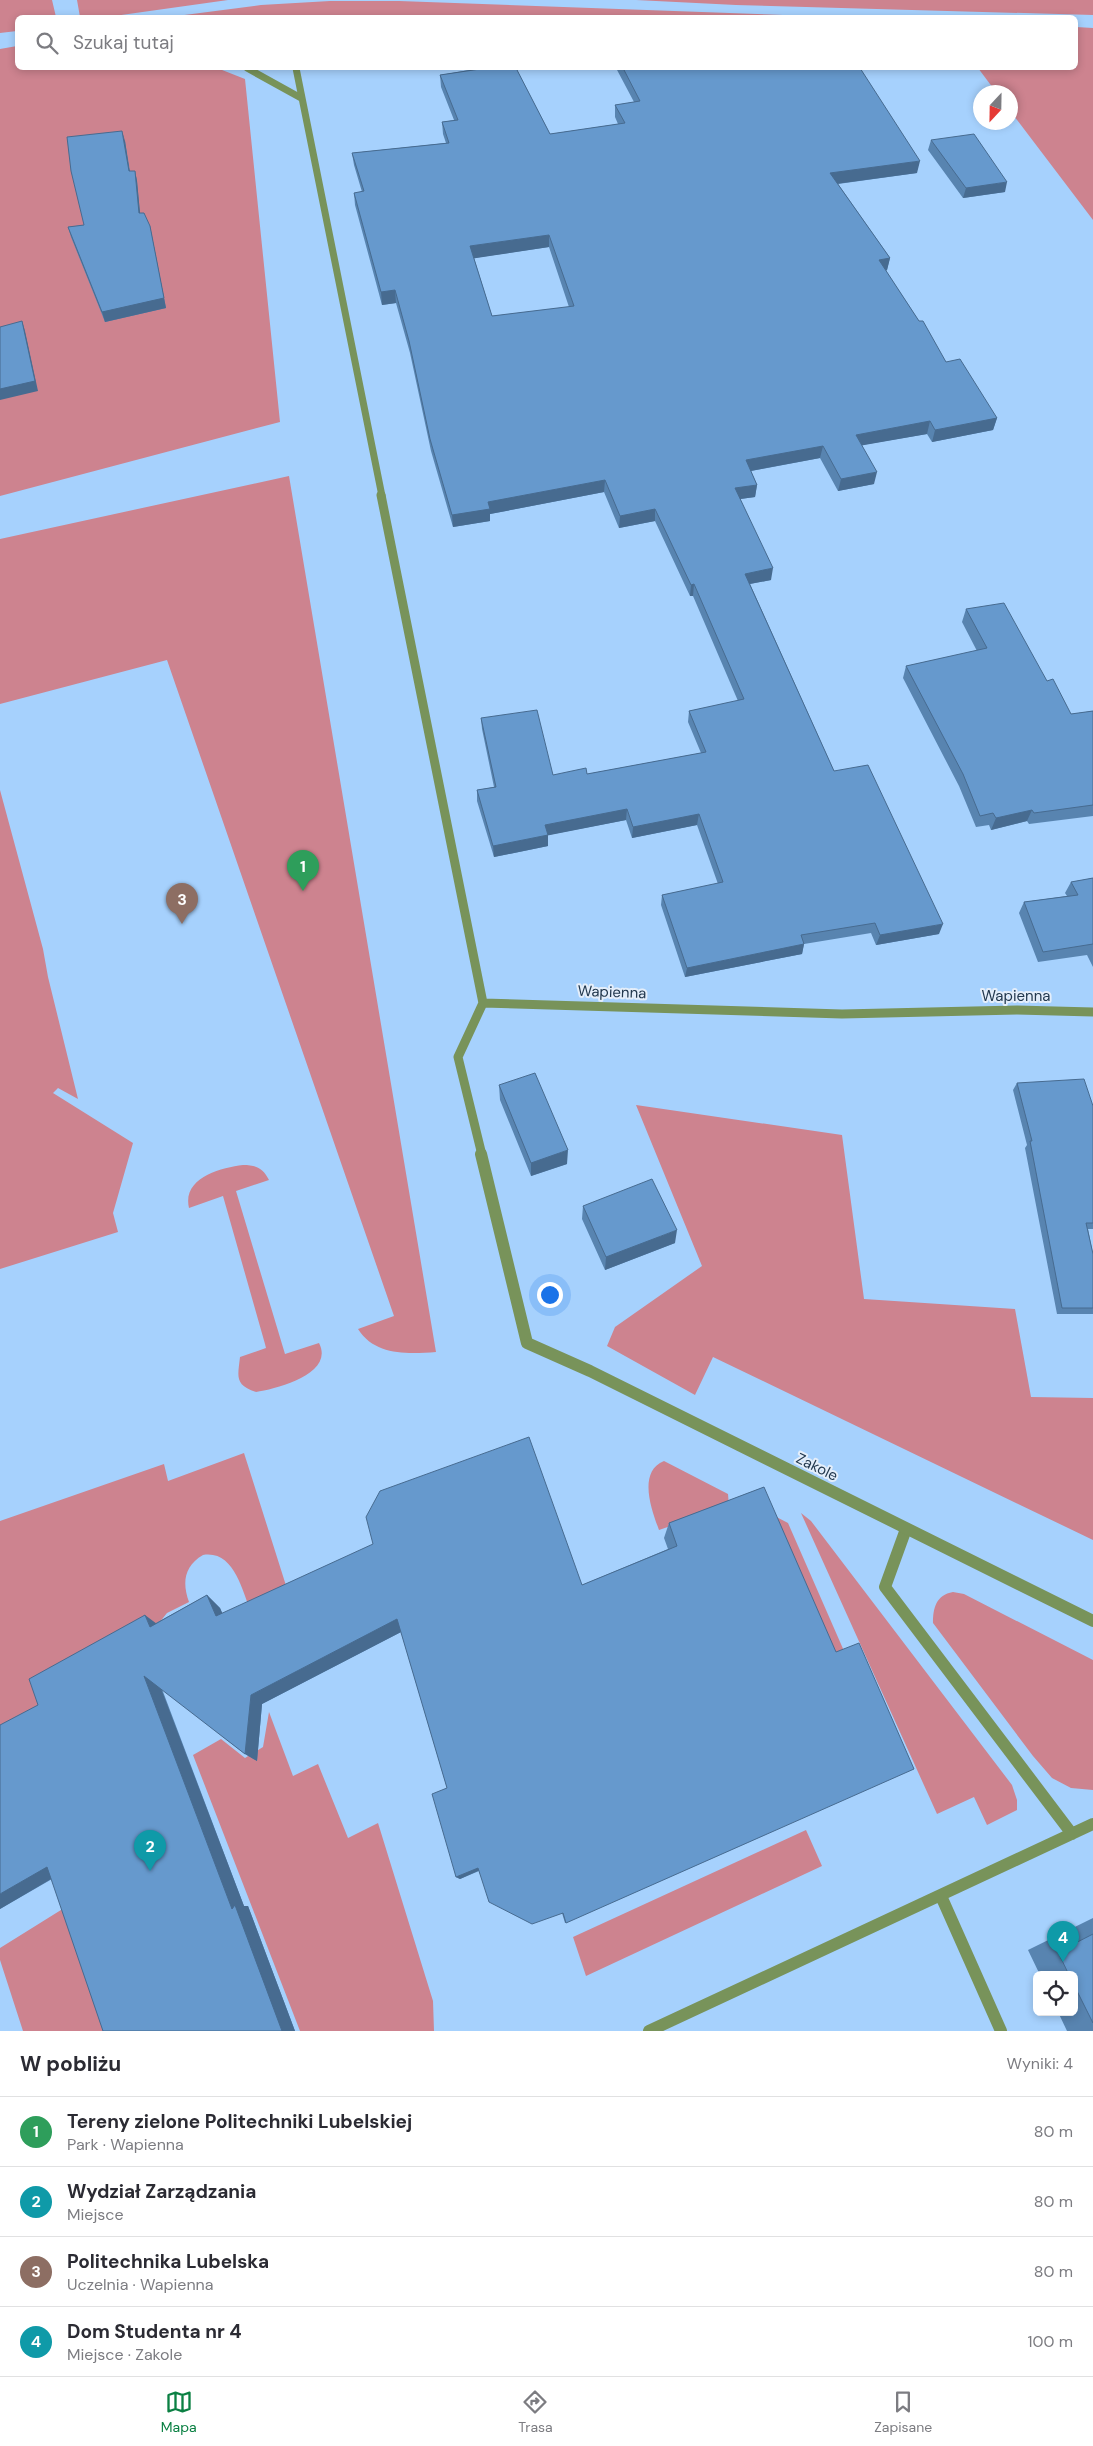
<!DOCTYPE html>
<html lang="pl">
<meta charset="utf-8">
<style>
body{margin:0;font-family:"DM Sans",sans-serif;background:#f7f7f7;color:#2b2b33}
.controls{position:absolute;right:15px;bottom:15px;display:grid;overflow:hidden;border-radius:8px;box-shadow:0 2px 8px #0003}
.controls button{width:45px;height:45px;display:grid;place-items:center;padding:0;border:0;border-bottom:1px solid #e1e1e2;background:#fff;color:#2b2b33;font:25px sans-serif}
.compass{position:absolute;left:973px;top:85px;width:45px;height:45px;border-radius:50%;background:#fff;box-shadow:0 2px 8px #0003;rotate:202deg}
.you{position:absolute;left:549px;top:1294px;width:18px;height:18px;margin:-12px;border:4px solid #fff;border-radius:50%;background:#1a73e8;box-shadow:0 0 0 8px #1a73e833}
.badge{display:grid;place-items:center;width:32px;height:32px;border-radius:50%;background:#0b8043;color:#fff;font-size:16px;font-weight:700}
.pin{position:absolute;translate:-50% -41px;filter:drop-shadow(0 1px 2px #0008)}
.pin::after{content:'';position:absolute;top:26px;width:18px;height:15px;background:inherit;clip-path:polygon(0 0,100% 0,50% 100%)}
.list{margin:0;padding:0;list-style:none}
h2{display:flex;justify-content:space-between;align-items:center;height:65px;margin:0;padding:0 20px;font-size:21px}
h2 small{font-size:16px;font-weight:400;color:#7c7c81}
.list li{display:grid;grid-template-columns:32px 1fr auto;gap:15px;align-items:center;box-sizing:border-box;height:70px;padding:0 20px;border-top:1px solid #e1e1e2}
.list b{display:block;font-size:19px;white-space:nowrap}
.list p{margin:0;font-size:16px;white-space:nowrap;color:#7c7c81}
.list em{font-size:16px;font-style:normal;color:#7c7c81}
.icon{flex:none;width:28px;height:28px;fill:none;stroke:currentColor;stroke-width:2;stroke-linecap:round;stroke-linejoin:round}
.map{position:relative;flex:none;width:1093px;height:2031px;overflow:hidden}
.search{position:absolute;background:#fff;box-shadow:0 2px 8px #0003;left:15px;right:15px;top:15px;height:55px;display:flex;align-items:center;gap:12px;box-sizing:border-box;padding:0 18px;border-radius:8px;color:#7c7c81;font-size:19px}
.sheet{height:345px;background:#fff}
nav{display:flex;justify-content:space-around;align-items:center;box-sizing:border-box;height:70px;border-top:1px solid #e1e1e2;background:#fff;font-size:14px;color:#7c7c81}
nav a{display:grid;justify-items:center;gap:2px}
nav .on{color:#0b8043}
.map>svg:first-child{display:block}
.green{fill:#cd838f}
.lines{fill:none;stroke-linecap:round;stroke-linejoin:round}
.lane{stroke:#78935a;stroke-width:12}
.street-far2{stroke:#78935a;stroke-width:7}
.street-far1{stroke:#78935a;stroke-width:9}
.street{stroke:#78935a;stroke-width:12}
.wall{fill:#5884b0;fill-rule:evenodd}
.shaded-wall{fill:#476b90}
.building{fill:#6699cd;stroke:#476b90;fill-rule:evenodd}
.labels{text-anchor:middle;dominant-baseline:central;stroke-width:4;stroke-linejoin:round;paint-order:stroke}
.street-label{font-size:15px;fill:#22384e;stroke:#e4eefa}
</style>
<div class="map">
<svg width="1093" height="2031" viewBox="0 0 1093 2031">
<rect width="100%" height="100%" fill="#a6d1fd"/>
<path class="green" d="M0,0H52L56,17L18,18L17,31L0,33Z
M77,0H228L107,17H80Z
M636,0H1093V15L736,5Z
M330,1H399L838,17L404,18L345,15L330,18L169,17L261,5Z
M1076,27L1093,28V220L1011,112L1010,92H996L978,68H1076Z
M17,46L18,68H217L245,79L280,422L0,496V49Z
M289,476L436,1352C408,1354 375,1356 358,1329L394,1316L167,660L0,704V539Z
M0,790L43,949L48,977L78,1099L58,1088L53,1093L133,1143L113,1213L118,1232L0,1269Z
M636,1105L842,1135L864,1299L1015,1309L1031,1397L1093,1398V1540L713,1357L695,1395L607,1346L615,1327L702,1266Z
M243,1165C256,1165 263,1168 269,1180L236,1191L285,1354L319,1343C335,1374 277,1389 256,1392C234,1385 238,1376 240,1357L266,1348L265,1344L223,1196L189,1208C182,1178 220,1168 243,1165Z
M244,1453L289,1595L251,1612C242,1590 234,1550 203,1555C184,1566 182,1583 189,1602L167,1613L159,1623L49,1707L0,1733V1521L164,1464L168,1481Z
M664,1461L728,1494L729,1506L659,1530C652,1511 637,1472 664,1461Z
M763,1510L788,1523L844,1651L826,1658Z
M801,1513L811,1521L1012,1785L1017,1800V1810L987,1825L974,1797L937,1814Z
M953,1592L964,1594L1093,1660V1790L1071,1788L1052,1778L1033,1756L933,1623C933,1608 936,1595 953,1592Z
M269,1712L293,1776L318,1764L348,1838L378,1823L433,2001L434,2031H300L193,1755L221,1739L245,1758L263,1747Z
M806,1830L822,1866L586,1976L573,1937Z
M69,1905L115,2031H23L0,1960V1948Z"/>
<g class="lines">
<path class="lane" d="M906,1529L885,1587L1072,1834
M941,1896L1001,2031
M649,2031L1093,1824"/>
<path class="street-far2" d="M247,68L301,98
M296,68L382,496"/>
<path class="street-far1" d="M381,495L483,1003
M482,1155L458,1057L483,1003L842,1014L1017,1010L1093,1012"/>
<path class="street" d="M481,1154L527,1343L590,1371L1093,1621"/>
</g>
<path class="wall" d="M474,68H516L550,134L618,124L615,117V105L634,102L616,68H860L917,173L838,184L890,258L887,270L886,271L946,362L997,418L993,430L932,442L927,434L862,445L874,484L838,491L820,458L751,471L757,485L755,497L740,499L771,580L750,584L834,771L939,934L876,945L871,933L804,944L802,954L685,977L661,905L662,895L718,884L697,825L632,838L626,820L548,835V846L494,857L477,801V790L494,787L482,729L481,718L553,775L587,774L701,753L688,722L689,711L738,701L693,596H690L655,521L619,528L604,492L490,514V521L453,527L431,451L410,353L396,303L382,305L355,205L354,193L362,192L354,165L352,153L446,143L443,134L442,122L454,120L441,87L440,75L475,69ZM549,247L569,307L492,316L474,258Z
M931,140L1005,192L963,198L928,150Z
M125,141L130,171H135L137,181L140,213L150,226L166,308L105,322L71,237L68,227L84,225Z
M966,609L1047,681L1071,714L1093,711V816L1029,824L1027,821L991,830L989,825L976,827L959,786L903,678L906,666L977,651L962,622Z
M1093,878V967L1087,955L1038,962L1019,913L1024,902L1067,896L1065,893L1071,882Z
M1017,1083L1093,1106V1229H1088L1093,1254V1314H1057L1025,1148L1027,1145L1013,1090Z
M499,1085L567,1164L531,1176L500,1100Z
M583,1206L675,1243L605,1270L582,1219Z
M764,1487L566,1923H565L562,1913L479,1871L460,1879L456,1877L447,1788L401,1632L262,1704L257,1761L245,1754L162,1689L244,1906H248L295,2031H103L52,1879L0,1909L38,1705L156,1623L207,1595L220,1608L222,1613L582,1585L668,1549L664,1538L669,1523Z
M1093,1918V2031H1067L1058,2012H1074V1975H1040L1028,1950Z"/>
<path class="shaded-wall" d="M122,131L125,141L131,181L129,171Z
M920,161L917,173L828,185L830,173Z
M135,171L137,181L141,224L139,213Z
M1007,182L1005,192L963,198L966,188Z
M150,226L166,308L105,322L102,312Z
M549,235V247L470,259V246Z
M890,258L887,270L877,272L879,260Z
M395,290L396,303L382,305L381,292Z
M22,321L25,331L38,391L0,400V389Z
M997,418L993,430L932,442L935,430Z
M930,421L927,434L853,447L856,435Z
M823,446L820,458L745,472L746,460Z
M877,472L874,484L838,491L841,479Z
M605,480L604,492L490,514V521L453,527L452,515L488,502Z
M757,485L755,497L733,500L735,488Z
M655,509V521L619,528L620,516Z
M773,568L771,580L744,585L745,574Z
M694,584L693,596H690L691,585Z
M627,809L626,820L545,836V825Z
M1032,810L1027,821L991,830L996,818Z
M699,814L697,825L632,838L633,827Z
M548,835V846L494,857L493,846Z
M943,924L939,934L876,945L880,935Z
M804,944L802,954L685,977L687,968Z
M568,1150L567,1164L531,1176V1163Z
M677,1230L675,1243L605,1270L606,1257Z
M207,1595L220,1608L229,1628L216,1616Z
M145,1615L161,1627H150Z
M397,1619L403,1631L262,1704L257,1761L245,1754L251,1695Z
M144,1676L160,1686L244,1906H248L295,2031H282L232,1909Z
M47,1867L68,1869L0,1909V1894Z
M478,1868L480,1870L460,1879L456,1877Z"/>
<path class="building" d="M479,68H516L550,134L625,123L615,105L640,101L623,68H860L920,161L830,173L890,258L879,260L919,321H923L946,362L960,359L997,418L935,430L930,421L856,435L877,472L841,479L823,446L746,460L757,485L735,488L773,568L745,574L834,771L868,765L943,924L880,935L875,923L801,935L804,944L687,968L662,895L723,882L699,814L633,827L627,809L545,825L548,835L493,846L477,790L496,787L481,718L537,710L553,775L586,768L587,774L706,752L689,711L744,699L694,584L691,585L655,509L620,516L605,480L488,502L490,509L452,515L430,439L409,341L395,290L381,292L354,193L364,191L352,153L449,143L442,122L458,120L440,75L480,69ZM549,235L574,306L492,316L470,246Z
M122,131L129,171H135L139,213H144L150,226L164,298L102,312L68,227L84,225L71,171L67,137Z
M974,134L1007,182L966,188L931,140Z
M22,321L35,381L0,389V327Z
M1004,603L1047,681L1053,679L1071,714L1093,711V805L1034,813L1032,810L996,818L993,813L980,816L963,774L906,666L987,648L966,609Z
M1093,878V944L1043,952L1024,902L1078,895L1071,882Z
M535,1073L568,1150L531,1163L499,1085Z
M1084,1079L1093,1106V1223H1086L1093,1254V1308H1062L1030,1141H1032L1017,1083Z
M652,1179L677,1230L606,1257L583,1206Z
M529,1437L582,1585L677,1546L669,1523L764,1487L836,1652L859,1643L914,1769L566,1923L563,1913L532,1924L489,1902L478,1868L456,1877L432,1794L447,1788L397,1619L251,1695L245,1754L144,1676L232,1909L235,1905L282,2031H103L47,1867L0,1894V1725L38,1705L29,1679L145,1615L150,1627L207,1595L216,1616L373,1544L366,1517L380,1491Z
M1093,1934V2023L1074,1985V1975H1069L1058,1952Z"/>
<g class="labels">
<g class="street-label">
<text transform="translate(612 992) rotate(2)">Wapienna</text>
<text x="1016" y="996">Wapienna</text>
<text transform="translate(817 1467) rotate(26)">Zakole</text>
</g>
</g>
</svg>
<div class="controls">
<button><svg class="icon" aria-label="locate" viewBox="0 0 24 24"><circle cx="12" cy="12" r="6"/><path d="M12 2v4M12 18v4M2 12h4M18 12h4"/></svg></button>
</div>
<svg class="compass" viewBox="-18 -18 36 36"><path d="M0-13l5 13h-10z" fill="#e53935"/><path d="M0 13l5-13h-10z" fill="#7c7c81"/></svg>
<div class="you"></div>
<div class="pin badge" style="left:303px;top:891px;background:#2e9e5b">1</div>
<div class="pin badge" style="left:150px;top:1871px;background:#0f9aa8">2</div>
<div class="pin badge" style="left:182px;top:924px;background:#8d6e63">3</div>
<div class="pin badge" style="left:1063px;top:1962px;background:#0f9aa8">4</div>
<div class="search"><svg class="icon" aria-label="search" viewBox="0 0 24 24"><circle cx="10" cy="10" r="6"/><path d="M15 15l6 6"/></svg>Szukaj tutaj</div>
</div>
<section class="sheet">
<h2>W pobliżu<small>Wyniki: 4</small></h2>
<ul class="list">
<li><span class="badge" style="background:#2e9e5b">1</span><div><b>Tereny zielone Politechniki Lubelskiej</b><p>Park · Wapienna</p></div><em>80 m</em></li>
<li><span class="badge" style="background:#0f9aa8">2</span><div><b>Wydział Zarządzania</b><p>Miejsce</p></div><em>80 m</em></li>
<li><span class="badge" style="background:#8d6e63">3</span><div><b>Politechnika Lubelska</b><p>Uczelnia · Wapienna</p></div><em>80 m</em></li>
<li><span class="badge" style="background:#0f9aa8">4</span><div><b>Dom Studenta nr 4</b><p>Miejsce · Zakole</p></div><em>100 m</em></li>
</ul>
</section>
<nav>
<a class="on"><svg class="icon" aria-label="map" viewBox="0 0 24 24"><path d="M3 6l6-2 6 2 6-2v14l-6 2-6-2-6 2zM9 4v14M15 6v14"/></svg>Mapa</a>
<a><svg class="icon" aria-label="directions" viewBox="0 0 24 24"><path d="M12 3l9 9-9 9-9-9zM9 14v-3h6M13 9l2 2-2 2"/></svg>Trasa</a>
<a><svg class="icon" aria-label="saved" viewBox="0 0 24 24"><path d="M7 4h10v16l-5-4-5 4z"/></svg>Zapisane</a>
</nav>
